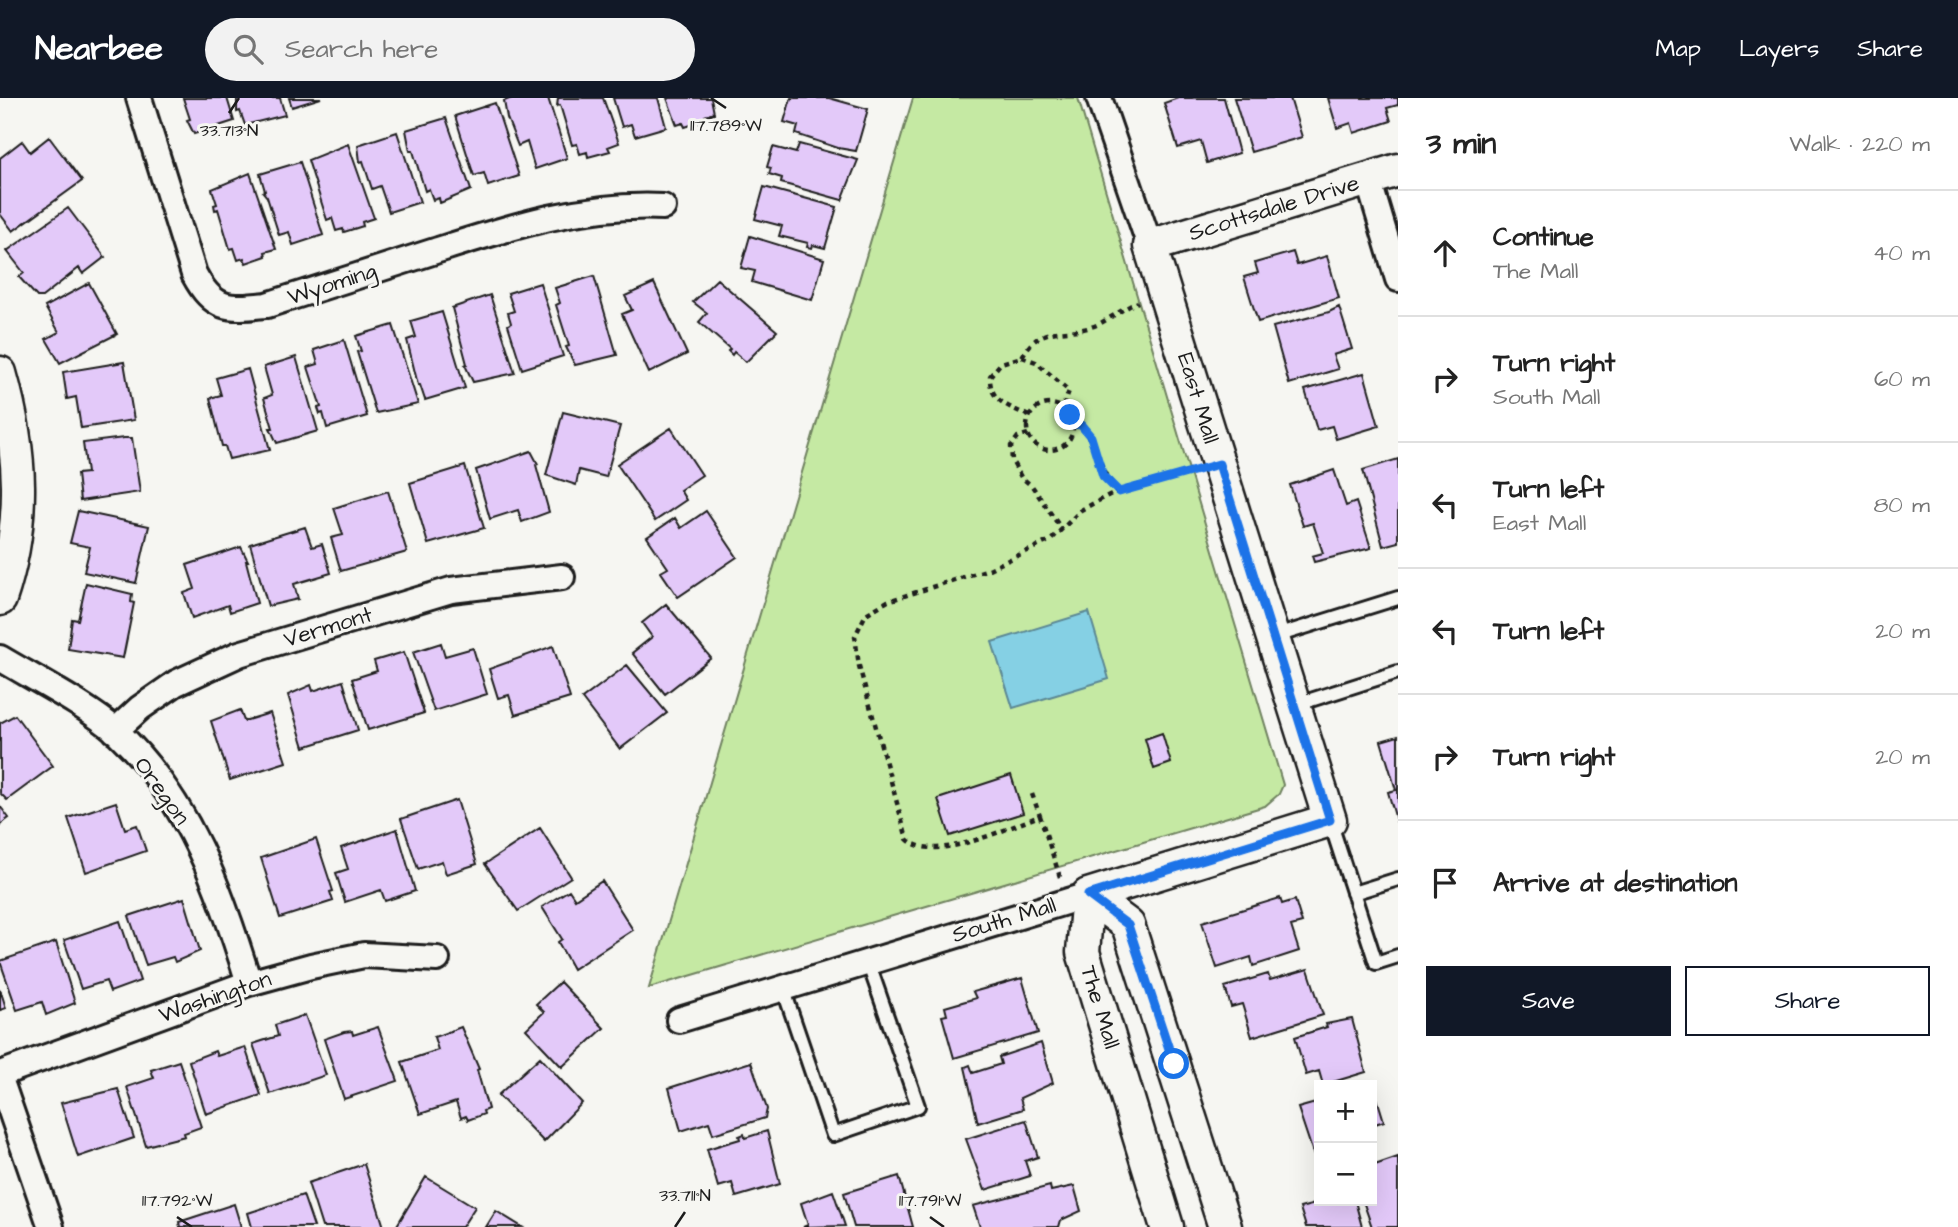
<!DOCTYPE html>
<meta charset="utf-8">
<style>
body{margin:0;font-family:"Architects Daughter",sans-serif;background:#f2f2f2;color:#222}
.controls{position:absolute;right:21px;bottom:21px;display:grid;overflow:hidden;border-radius:0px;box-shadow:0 7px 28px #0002}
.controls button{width:63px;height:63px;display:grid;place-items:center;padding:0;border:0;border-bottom:2px solid #e0e0e0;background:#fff;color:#222;font:35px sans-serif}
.stop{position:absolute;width:21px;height:21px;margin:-16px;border:5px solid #1a73e8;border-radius:50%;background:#fff}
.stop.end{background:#1a73e8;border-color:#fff;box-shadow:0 2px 7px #0008}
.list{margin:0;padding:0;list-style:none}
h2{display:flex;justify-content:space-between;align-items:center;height:91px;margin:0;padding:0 28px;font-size:30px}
h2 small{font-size:23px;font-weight:400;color:#767676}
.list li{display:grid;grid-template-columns:46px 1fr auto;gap:21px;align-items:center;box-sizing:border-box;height:126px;padding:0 28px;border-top:2px solid #e0e0e0}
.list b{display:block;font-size:26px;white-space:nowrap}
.list p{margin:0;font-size:23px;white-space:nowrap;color:#767676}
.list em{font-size:23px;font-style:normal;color:#767676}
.actions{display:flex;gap:14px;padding:21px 28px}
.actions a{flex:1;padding:16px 0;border:2px solid #111827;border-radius:0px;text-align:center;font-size:24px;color:#111827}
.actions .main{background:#111827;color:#fff}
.icon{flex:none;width:38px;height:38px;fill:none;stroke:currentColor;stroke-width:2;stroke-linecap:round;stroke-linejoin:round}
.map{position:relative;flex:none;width:1398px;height:1129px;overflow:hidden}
header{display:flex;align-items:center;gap:42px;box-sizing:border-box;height:98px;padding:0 35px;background:#111827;color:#fff}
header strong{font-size:33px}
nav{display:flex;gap:38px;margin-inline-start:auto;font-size:24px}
.search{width:490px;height:63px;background:#f2f2f2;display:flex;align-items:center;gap:18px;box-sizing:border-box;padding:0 24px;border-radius:38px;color:#767676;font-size:26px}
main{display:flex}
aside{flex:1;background:#fff}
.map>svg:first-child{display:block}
.green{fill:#c5e9a3;stroke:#708260;stroke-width:2}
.water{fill:#85d0e4;stroke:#5b8894;stroke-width:2}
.building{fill:#e3c9f9;stroke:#1c1c1c;stroke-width:2}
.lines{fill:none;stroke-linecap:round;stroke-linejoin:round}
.service-casing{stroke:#1c1c1c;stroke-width:18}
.minor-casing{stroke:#1c1c1c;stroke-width:30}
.tertiary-casing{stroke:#1c1c1c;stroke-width:37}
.path{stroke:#1c1c1c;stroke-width:4.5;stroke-dasharray:5 5;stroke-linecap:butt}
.service{stroke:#f6f6f2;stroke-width:12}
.minor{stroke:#f6f6f2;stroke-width:24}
.tertiary{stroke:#f6f6f2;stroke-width:32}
.route{stroke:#1a73e8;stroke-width:9}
.ticks{fill:none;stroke:#1c1c1c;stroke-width:2.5}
.labels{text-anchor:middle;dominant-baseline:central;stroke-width:6;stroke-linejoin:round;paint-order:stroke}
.street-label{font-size:23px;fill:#1c1c1c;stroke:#f6f6f2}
.ticks-label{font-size:18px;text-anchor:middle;fill:#1c1c1c;stroke:#f6f6f2;stroke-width:6;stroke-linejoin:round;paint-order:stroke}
</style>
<header>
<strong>Nearbee</strong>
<div class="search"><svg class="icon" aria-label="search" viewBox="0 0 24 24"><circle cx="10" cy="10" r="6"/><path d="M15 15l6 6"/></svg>Search here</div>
<nav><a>Map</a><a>Layers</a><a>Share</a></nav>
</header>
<main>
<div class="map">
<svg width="1398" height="1129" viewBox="0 0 1398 1129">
<rect width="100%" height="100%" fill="#f6f6f2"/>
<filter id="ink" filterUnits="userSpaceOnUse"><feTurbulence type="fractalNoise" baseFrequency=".0143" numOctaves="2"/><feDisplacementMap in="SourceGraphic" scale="14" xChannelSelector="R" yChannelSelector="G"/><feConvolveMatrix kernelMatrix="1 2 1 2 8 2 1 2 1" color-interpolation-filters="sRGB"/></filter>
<g filter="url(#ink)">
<path class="green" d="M913,0H1078L1283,687L1279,696L1265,708L649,890Z"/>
<path class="water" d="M1089,514L1109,581L1013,610L992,544Z"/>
<path class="building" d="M183,0H227L234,23L194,36L187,22L190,21Z
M237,0H280L285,17L245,27L240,13L237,14Z
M289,0H321L292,9Z
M512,0H548L567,60L535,71L527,44L518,48L507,20L504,3Z
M558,0H603L619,45L608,49L610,53L588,59L587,54L580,56L577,46L572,47L560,7L557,8Z
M613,0H658L666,29L635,38L631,26L622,29Z
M667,0H711L714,15L705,18L706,22L685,29L683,25L677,27Z
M791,0H829L868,11L856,53L838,50L796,36L798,28L784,24Z
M1178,0H1224L1239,55L1207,65L1201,43L1178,50L1164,5Z
M1234,0H1290L1302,39L1251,54Z
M1328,0H1398V7L1387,10L1391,23L1354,35L1351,25L1337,30Z
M495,5L519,78L488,88L484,75L474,78L455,18Z
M446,20L471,92L440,105L439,100L433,102L429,91L425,93L413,53H410L406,32Z
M397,34L420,104L389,114L380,88L372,91L363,63L360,64L358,47Z
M49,39L82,83L13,133L0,116V60L22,43L30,54Z
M348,46L374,120L362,124L363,128L344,134L343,131L336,133L332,120L327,122L308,62Z
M799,46L858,62L842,102L781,85L782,80L769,76L771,70L767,69L773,49L796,55Z
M300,64L323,137L293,147L289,134L279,137L267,99L263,94L265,93L260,76Z
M250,75L276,151L265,154L266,158L246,165L244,160L238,162L234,150L230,151L218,111L215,112L214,107L217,106L212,91Z
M764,89L837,109L825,150L813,147L812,150L807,149L808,145L779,138L782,128L755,121Z
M68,110L105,159L83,176L79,170L42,199H37L19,179L24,175L7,153Z
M750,138L824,161L812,202L752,184L755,173L741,170Z
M1293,154L1297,167L1327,158L1339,200L1258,224L1244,179L1258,175L1255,165Z
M594,178L617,257L575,267L566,249L569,248L556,207L560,205L555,190Z
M717,181L777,233L746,264L734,254L732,257L728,253L730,251L699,224L707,215L693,204Z
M89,185L117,236L60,265L46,241L59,234L45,209Z
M540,185L563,258L522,271L508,227L511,225L508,215L514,213L508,195Z
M654,185L687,256L649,275L622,216L632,212L625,198Z
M490,197L515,275L473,284L465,267L467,266L452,210Z
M1339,209L1352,251L1333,257L1338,271L1289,286L1273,229L1329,214Z
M442,214L465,290L425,302L420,287H418L407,242L416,239L411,223Z
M393,227L418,306L376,315L357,254L361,253L356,238Z
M344,242L367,318L327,330L323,315L320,316L318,310L321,309L308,269L318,266L314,252Z
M296,259L318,333L277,345L270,330H273L264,300L272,297L264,269Z
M124,264L134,322L81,330L76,299L67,301L63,274Z
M248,271L270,352L229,361L225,348H222L210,300L221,297L216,280Z
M1364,275L1379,328L1336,341L1332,328L1317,332L1305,292Z
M563,314L620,328L606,379L579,372L576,387L546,377Z
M671,330L702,377L680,392L686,402L655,423L617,366Z
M124,340H132L140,394L80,403L77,376L87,375L83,345Z
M531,353L538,366L536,367L549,414L522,424L518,412L490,421L476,372Z
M1398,361V444L1383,448L1363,372Z
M465,368L484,430L428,446L410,385Z
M1334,372L1346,408L1356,404L1371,450L1314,464L1312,458L1323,455L1313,425L1303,428L1290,387Z
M388,393L407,454L341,473L331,440L343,437L334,410Z
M78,413L149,428L136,485L84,474L90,449L70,445Z
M706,413L737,459L678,499L661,474L668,470L647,439L675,420L681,430Z
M305,429L312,449L322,446L331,475L294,486L298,501L268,508L250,446Z
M241,449L248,463H246L257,505L230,514L228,507L192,520L184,495L195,491L187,467Z
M86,485L132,496L131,504L134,505L123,560L68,551L72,521L78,522Z
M666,506L711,560L665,596L632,555L652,539L642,525Z
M441,545L445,558L473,550L487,596L434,613L413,554Z
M553,548L570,600L515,617L509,597L498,600L489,571Z
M404,554L424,615L368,632L352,581L377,573L374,563Z
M627,567L667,615L620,651L582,601Z
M343,583L358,632L304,649L288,597L311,587L313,593Z
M240,612L244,623L270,615L286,664L230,682L211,623Z
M15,617L53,668L7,702L0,695V625Z
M1162,635L1171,665L1154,671L1145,641Z
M1398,638V725H1397L1388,694L1396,692L1381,643Z
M1011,677L1023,715L950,738L938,701Z
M457,702L477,766L446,776L442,763L418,771L401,721Z
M116,704L125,731L137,727L146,753L86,774L68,720Z
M0,708L9,720L0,727Z
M540,730L571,779L518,813L485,766Z
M397,731L415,793L385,803L381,792L345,804L336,775L348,771L341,750Z
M316,741L333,793L330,794L333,803L280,820L261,760Z
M602,783L633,832L573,871L558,844L562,841L542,809L569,792L575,801Z
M184,800L200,853L175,864L173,859L146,867L129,818Z
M1280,800L1282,806L1295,802L1302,825L1291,828L1299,853L1253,868L1251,859L1217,870L1202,824Z
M120,823L140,883L110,894L106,883L81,891L64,842Z
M56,844L75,905L46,917L42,904L17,912L0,863Z
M1308,871L1323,917L1252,939L1242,906L1231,909L1225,889L1268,876L1270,882Z
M1022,880L1038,935L954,960L942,918L947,917L945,909L976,900L973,894Z
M560,884L604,930L562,969L526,931L544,914L536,906Z
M0,891L6,910L0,912Z
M305,917L326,977L270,996L253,946L278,938L275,927Z
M1352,921L1366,974L1323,987L1319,973L1306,977L1295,939L1327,929L1326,926Z
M378,929L398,983L344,1001L324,941L344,934L352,933L353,937Z
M461,929L479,971L477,972L488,1011L483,1013L484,1016L468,1022L466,1018L461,1020L456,1004L420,1016L402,964L438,952L434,939Z
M1041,945L1053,985L1020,1000L1023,1011L978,1025L965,969L970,967L973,975L1001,966L999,959Z
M245,949L261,997L206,1016L189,963L215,953L217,958Z
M540,959L582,1005L544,1044L498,997Z
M179,963L201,1029L184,1035L185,1038L146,1048L127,989L154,980L151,972Z
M751,964L767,1011L765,1020L713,1036L709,1024L681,1033L669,990Z
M1372,984L1384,1023L1372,1027V987H1361Z
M118,991L134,1040L78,1059L61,1005Z
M1319,1004V1060L1315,1061L1298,1010Z
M1026,1022L1038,1059L1025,1063L1030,1078L985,1092L966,1041Z
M767,1033L780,1086L736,1099L732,1085L718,1089L707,1051L740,1041L739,1038L744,1036L745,1040Z
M1398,1059V1129H1372L1363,1103H1372V1068Z
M364,1066L384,1129H322L308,1085Z
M899,1078L913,1129H854L844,1095Z
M426,1079L475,1109L462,1129H396Z
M1050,1088L1051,1093L1074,1088L1081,1113L1061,1122L1059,1129H980L973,1108Z
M833,1093L845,1128L803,1129L808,1127L801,1105Z
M303,1097L314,1129H252L248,1115Z
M1319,1100L1355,1103L1362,1129H1306L1300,1110L1315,1106L1314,1102Z
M234,1106L241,1129H180L179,1124Z
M496,1113L522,1129H486Z"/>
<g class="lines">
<g class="service-casing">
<path id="service" d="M1273,539L1398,500
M1295,607L1398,574
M1330,723L1376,865L1398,858
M1353,795L1398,781
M783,890L833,1037L918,1008L868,864"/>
</g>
<g class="minor-casing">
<path id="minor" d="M139,0L194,176C214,213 228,211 267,207C323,189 379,171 435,153C510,129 583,105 663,109
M1099,0L1150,148
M1368,81L1398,181
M0,560C35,581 88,608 117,634C189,702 221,793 249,885
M115,633L140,610L176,585L239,556L451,492L562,479
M679,922L1088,797
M0,976L249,885L311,868L364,857L437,861
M0,981L51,1129"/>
</g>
<g class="tertiary-casing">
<path id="tertiary" d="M0,275C22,352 26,424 0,501
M1088,797L1330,722L1150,148L1398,72
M1088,797L1128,827L1225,1129
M1088,797L1083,854L1167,1129"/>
</g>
<path class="path" d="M1022,259L1036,264L1069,293L1063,309
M1027 329a23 23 0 1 1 46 0a23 23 0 1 1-46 0Z
M1029,318C1008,308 989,303 990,278L1001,265L1022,259C1042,222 1065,241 1099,226C1112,219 1124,210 1138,204
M1073,326L1081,327C1100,349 1096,371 1118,393
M1028,336L1018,339L1011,348L1012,363L1021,379L1032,388L1062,432
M1032,696L1040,718
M1060,779L1040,718C1008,729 934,767 907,741L859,568L855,538L866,516L888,503L989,471L1051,442L1081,412L1115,394L1191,374"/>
<use href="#service" class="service"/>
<use href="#minor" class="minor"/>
<use href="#tertiary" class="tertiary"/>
</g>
</g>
<g class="lines" filter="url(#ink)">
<path class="route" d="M1070,317L1073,326L1081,327L1091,339L1103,378L1119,394L1219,366L1330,722L1088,797L1128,827L1174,966"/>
</g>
<path class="ticks" d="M711,0L726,10M229,15L239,0M177,1119L192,1129M930,1119L944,1129M675,1129L685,1114"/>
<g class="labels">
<g class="street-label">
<text transform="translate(1274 110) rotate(-17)">Scottsdale Drive</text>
<text transform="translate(332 186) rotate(-18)">Wyoming</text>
<text transform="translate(1198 300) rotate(73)">East Mall</text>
<text transform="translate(328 529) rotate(-17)">Vermont</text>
<text transform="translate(162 693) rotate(54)">Oregon</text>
<text transform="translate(1004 822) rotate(-17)">South Mall</text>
<text transform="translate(215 899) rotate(-19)">Washington</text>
<text transform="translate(1100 909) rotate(73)">The Mall</text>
</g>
</g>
<g class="ticks-label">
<text x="726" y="33">117.789°W</text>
<text x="229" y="38">33.713°N</text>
<text x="685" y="1103">33.711°N</text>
<text x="177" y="1108">117.792°W</text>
<text x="930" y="1108">117.791°W</text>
</g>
</svg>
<div class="controls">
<button>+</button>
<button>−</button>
</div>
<div class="stop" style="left:1174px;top:966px"></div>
<div class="stop end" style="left:1070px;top:317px"></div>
</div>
<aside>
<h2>3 min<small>Walk · 220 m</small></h2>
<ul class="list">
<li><svg class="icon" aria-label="ahead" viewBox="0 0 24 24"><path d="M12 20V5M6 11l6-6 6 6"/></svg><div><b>Continue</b><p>The Mall</p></div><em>40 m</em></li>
<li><svg class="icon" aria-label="right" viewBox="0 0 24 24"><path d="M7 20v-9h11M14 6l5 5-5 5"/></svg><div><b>Turn right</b><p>South Mall</p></div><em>60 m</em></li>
<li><svg class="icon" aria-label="left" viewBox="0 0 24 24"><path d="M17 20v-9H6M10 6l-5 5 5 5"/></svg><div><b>Turn left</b><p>East Mall</p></div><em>80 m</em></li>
<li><svg class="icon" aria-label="left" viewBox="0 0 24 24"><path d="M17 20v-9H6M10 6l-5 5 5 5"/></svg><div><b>Turn left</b></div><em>20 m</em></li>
<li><svg class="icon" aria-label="right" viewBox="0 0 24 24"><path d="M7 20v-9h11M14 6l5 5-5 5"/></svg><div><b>Turn right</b></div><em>20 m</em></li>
<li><svg class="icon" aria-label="arrive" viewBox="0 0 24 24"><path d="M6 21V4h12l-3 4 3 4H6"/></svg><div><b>Arrive at destination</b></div></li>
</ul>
<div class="actions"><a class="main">Save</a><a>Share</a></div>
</aside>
</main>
